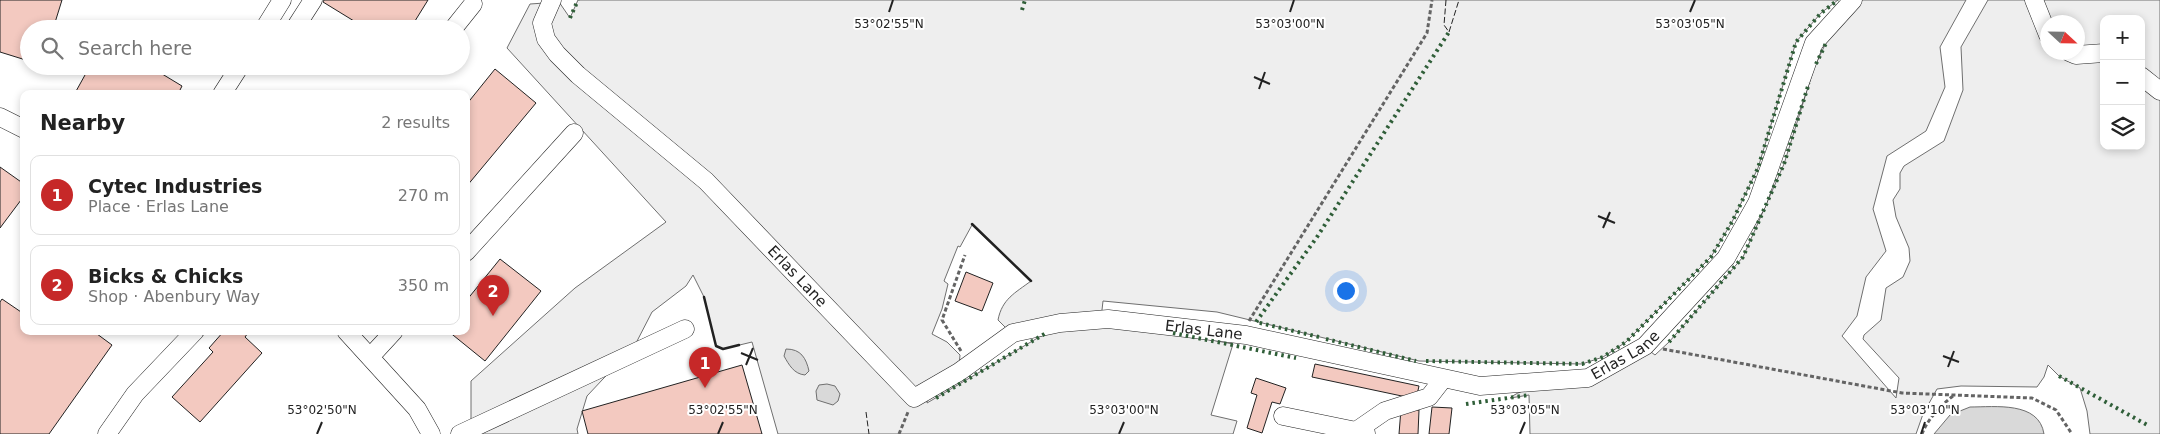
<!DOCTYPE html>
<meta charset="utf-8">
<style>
body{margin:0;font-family:"DejaVu Sans",sans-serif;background:#f6f6f6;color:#222}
.controls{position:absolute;right:15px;top:15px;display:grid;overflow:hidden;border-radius:10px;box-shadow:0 2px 8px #0003}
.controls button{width:45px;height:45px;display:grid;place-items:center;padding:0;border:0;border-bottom:1px solid #e0e0e0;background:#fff;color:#222;font:25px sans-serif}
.compass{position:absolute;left:2040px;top:15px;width:45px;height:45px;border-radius:50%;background:#fff;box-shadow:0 2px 8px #0003;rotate:112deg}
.you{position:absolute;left:1345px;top:290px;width:18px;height:18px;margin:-12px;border:4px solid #fff;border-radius:50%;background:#1a73e8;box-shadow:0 0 0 8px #1a73e833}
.badge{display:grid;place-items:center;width:32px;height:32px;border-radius:50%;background:#c62828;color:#fff;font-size:16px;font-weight:700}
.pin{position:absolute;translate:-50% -41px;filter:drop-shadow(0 1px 2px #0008)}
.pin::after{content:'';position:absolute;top:26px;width:18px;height:15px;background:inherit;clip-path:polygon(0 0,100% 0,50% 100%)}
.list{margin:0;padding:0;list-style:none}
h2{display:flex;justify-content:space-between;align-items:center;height:65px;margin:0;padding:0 20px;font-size:21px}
h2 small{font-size:16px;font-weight:400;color:#767676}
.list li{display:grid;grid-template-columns:32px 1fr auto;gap:15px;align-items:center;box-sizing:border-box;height:80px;margin:0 10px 10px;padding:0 10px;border:1px solid #e0e0e0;border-radius:10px}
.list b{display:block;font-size:19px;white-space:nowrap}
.list p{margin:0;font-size:16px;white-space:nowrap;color:#767676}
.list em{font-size:16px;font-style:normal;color:#767676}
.icon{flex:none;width:28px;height:28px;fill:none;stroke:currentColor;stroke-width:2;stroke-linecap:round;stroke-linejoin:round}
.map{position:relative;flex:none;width:2160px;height:434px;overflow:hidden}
.search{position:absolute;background:#fff;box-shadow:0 2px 8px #0003;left:20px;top:20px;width:450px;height:55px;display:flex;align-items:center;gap:12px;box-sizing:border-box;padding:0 18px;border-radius:28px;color:#767676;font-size:19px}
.panel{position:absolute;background:#fff;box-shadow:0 2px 8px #0003;left:20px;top:90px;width:450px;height:245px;border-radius:10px}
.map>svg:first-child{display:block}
.green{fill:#eee;stroke:#6f6f6f;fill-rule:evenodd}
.water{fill:#d9d9d9;stroke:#6f6f6f}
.building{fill:#f3c9c0;stroke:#222}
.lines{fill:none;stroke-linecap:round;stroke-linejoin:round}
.minor-casing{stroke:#222;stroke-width:19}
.path{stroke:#646464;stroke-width:3;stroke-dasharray:4 2.5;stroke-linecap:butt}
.minor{stroke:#fff;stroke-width:18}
.hedge{stroke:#2f5e38;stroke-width:4;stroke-dasharray:2.5 4;stroke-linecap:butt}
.fence{stroke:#222;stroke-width:1;stroke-dasharray:6 2.5;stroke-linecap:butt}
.wall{stroke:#222;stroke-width:2.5}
.ticks{fill:none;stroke:#222;stroke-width:2}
.labels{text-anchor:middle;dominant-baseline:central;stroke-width:4;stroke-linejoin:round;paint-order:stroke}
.street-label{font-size:15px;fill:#222;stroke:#fff}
.ticks-label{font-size:12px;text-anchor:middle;fill:#222;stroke:#fff;stroke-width:4;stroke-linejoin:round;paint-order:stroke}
</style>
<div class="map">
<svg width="2160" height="434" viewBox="0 0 2160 434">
<rect width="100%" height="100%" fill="#fff"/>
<path class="green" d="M578,0H1838L1821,13L1796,42L1758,168L1732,222L1711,257L1626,342L1603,357L1582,364L1419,361L1217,312L1103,301L1102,310L1092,316L1006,328L998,320C1002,299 1015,293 1031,281L972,225L960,247L958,246L944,281L948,284L942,309L932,334L947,342L960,355L959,366L929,385L927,403L1058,326L1114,322L1233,344L1211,415L1237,421L1233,434H778L752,342L723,349L716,346L704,297L693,275L686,286L652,312L635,345L587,396L577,429L578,434H477L471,424V381L575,288L666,222L507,48L530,4L559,2L570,18Z
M1862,0H1966L1940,47L1945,87L1926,131L1887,156L1873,209L1886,251L1866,277L1857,316L1842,336L1896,398L1899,378L1863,339L1864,335L1881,320L1886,288L1903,277L1910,261L1909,248L1896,217L1893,200L1900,189V173L1904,166L1944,141L1963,90L1961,47L1988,0H2160V434H2090L2087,411L2080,388L2059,376L2048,365L2044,377L2037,387L1961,386L1937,389L1923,414L1916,434H1530L1529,395L1510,398C1530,382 1558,390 1581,384C1592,382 1621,356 1632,348L1651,352L1655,355L1669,342L1743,257L1784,164L1814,68L1832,30ZM2104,19H2141V146H2104ZM2048,22H2078V52H2048Z"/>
<path class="water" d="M786,349C801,349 806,358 809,371L805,375C794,374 789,365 784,356Z
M827,384L835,386L840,394L838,401L833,405L817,400L816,391L819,385Z
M1970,407C1995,407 2039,401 2044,434H1934L1950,415Z"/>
<path class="building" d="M0,0H62L53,29H29V61L0,52Z
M324,0H428L410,29H367L323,2Z
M90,66H149L182,86L178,94H77L75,93Z
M495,69L536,103L466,187V105Z
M0,167L24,184V196L0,228Z
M500,259L541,291L485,361L448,331H466V301Z
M966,272L993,283L982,311L955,301Z
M2,299L24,314V331H93L112,345L49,434H0V302Z
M224,331H247L248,333L245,337L262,353L200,422L172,397L213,352L209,348Z
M1315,364L1419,386L1416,399L1312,377Z
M742,365L762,434H588L582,411Z
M1256,378L1286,388L1280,404L1272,402L1262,433L1247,428L1257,395L1251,393Z
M1432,407L1452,408L1449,434H1429Z
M1401,409L1419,410L1418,434H1399Z"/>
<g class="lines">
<g class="minor-casing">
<g id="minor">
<path id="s1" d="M552,0L542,23L546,39L557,54L578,75L706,181L914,398L959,372L1013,333L1060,323L1108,319L1246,335L1480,386L1588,378L1645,346L1726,258L1757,203L1814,43L1853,0"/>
<path d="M2034,0L2048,35"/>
<path d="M295,28L313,0"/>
<path d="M264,29L282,0"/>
<path d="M453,29L473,4"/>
<path d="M2069,52L2076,55L2104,53"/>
<path d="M2141,76L2160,91"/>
<path d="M222,94L240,66"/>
<path d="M0,117L24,129"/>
<path d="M466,252L574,133"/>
<path d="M346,331L417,409L431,434"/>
<path d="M371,356L394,331"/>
<path d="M1283,416L1366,433"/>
<path d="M1356,431L1385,411L1429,397L1443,379"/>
<path d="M107,434L135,394L195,331"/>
<path d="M460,434L685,329"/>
</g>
</g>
<path class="path" d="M1249,321L1427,33L1432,0
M1663,349L1902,393L2032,398L2056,410L2072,434
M961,351L942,320L965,255
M899,434L908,412
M1922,434C1927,420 1941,405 1953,396"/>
<use href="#minor" class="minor"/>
<path class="hedge" d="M1022,10L1025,0
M570,18L578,0
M1816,64L1827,41
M1173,333L1296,358
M1319,337L1256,322L1317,237L1449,32
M1326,339L1416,361
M1669,342L1743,257L1784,164L1809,83
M1426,361L1582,364L1603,357L1626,342L1711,257L1732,222L1758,168L1796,42L1821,13L1838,0
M2059,376L2149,426
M936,398L1046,333
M1466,404L1529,395"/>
<path class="fence" d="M1446,0L1444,25L1449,32
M1449,32L1459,0
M866,412L869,434"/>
<path class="wall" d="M972,224L1031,281
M704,297L716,346L723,349L739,345"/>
</g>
<path class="ticks" d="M889,12L893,0M1290,12L1294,0M1690,12L1695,0M1254,77L1270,84M1259,89L1265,72M1598,216L1615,223M1603,228L1610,212M741,353L758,360M1943,356L1959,362M746,365L753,348M1948,367L1954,351M317,434L322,422M718,434L723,422M1119,434L1124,422M1520,434L1525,422M1921,434L1925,422"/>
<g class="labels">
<g class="street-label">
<text stroke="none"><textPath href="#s1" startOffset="388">Erlas Lane</textPath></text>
<text stroke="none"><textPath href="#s1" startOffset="868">Erlas Lane</textPath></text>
<text stroke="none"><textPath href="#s1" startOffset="1302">Erlas Lane</textPath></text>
</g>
</g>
<g class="ticks-label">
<text x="1290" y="28">53°03'00"N</text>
<text x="889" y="28">53°02'55"N</text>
<text x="1690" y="28">53°03'05"N</text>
<text x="322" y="414">53°02'50"N</text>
<text x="723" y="414">53°02'55"N</text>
<text x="1124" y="414">53°03'00"N</text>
<text x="1525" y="414">53°03'05"N</text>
<text x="1925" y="414">53°03'10"N</text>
</g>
</svg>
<div class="controls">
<button>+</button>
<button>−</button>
<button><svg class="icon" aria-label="layers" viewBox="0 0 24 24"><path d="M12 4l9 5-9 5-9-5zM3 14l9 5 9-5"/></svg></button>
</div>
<svg class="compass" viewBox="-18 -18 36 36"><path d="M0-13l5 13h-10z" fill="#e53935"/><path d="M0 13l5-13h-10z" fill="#767676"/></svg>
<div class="you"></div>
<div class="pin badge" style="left:705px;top:388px">1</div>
<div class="pin badge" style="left:493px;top:316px">2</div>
<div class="search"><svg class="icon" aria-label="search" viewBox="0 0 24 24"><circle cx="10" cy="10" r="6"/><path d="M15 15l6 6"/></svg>Search here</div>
<section class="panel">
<h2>Nearby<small>2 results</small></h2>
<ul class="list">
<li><span class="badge">1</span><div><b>Cytec Industries</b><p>Place · Erlas Lane</p></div><em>270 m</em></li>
<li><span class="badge">2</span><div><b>Bicks &amp; Chicks</b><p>Shop · Abenbury Way</p></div><em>350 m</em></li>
</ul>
</section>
</div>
